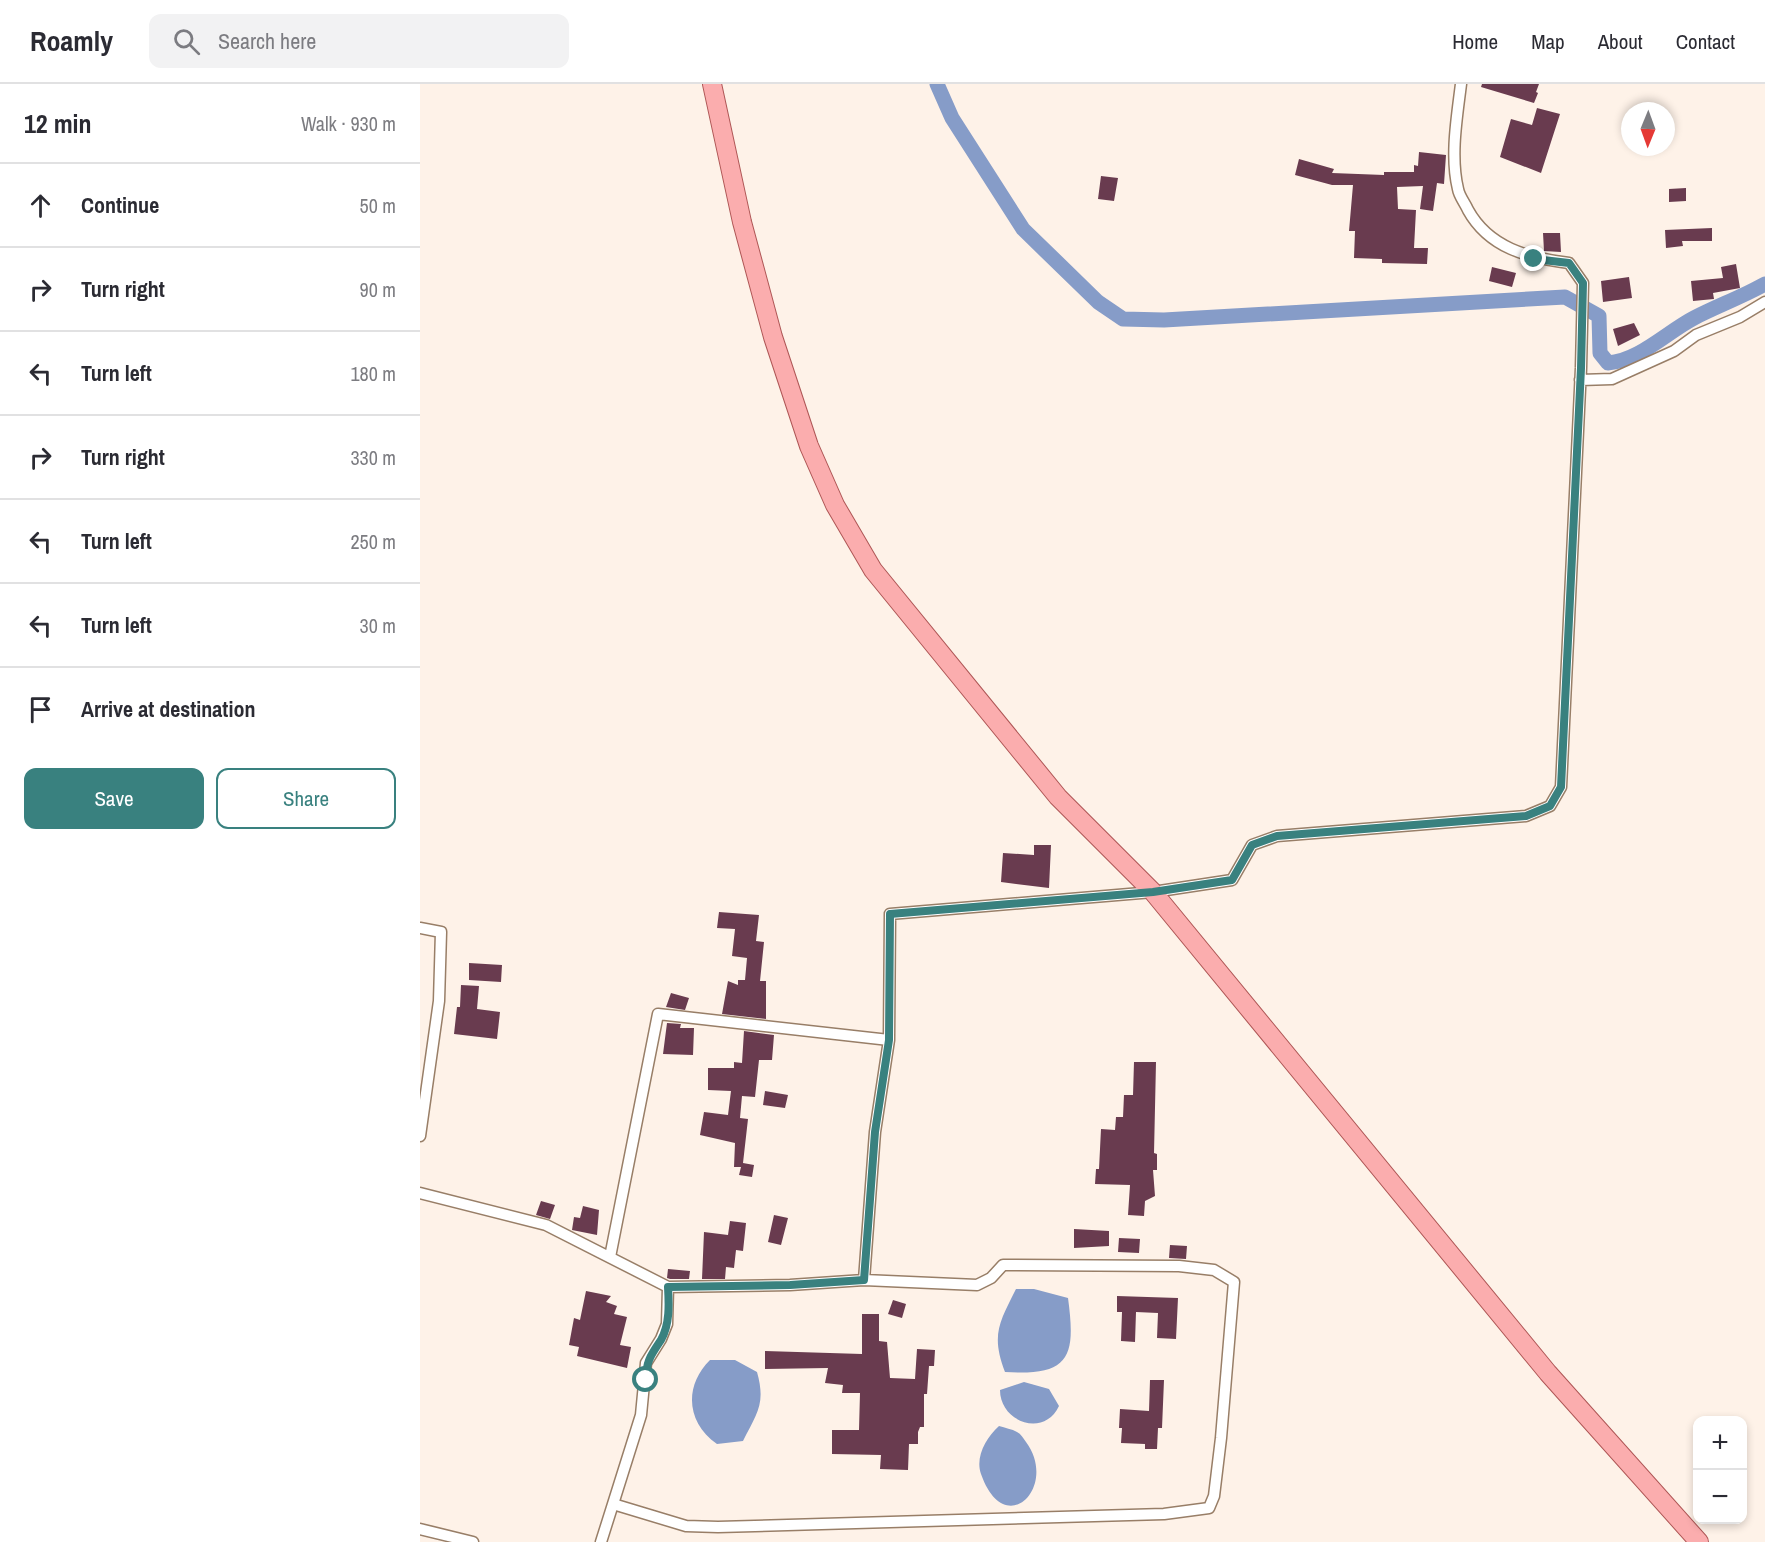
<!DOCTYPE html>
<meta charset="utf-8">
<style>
body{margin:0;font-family:"Archivo Narrow",sans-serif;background:#f2f2f3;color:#2b2b33}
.controls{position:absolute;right:18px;bottom:18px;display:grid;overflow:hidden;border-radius:12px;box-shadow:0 3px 9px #0003}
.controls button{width:54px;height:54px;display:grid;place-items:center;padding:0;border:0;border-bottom:2px solid #e1e1e2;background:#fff;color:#2b2b33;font:30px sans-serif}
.compass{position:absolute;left:1201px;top:18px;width:54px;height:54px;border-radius:50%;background:#fff;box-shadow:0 3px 9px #0003;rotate:181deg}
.stop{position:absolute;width:18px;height:18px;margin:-14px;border:4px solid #39817f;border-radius:50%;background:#fff}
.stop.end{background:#39817f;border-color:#fff;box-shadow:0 2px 6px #0008}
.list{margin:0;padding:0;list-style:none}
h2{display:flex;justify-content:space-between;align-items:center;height:78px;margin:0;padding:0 24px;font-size:26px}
h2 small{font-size:20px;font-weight:400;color:#7c7c81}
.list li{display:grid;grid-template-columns:39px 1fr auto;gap:18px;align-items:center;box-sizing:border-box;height:84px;padding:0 24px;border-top:2px solid #e1e1e2}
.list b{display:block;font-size:22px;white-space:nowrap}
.list em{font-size:20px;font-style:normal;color:#7c7c81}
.actions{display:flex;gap:12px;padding:18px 24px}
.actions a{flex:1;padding:14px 0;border:2px solid #39817f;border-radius:12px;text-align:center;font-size:21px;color:#39817f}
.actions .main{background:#39817f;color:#fff}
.icon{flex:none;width:33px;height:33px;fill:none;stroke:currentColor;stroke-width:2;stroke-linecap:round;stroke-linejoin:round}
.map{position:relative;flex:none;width:1345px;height:1458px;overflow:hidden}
header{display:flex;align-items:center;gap:36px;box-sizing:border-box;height:84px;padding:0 30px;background:#fff;border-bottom:2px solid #e1e1e2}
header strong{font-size:28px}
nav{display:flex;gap:33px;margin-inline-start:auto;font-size:21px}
.search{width:420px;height:54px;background:#f2f2f3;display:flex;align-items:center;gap:15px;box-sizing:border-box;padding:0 21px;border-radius:12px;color:#7c7c81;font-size:22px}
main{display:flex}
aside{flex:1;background:#fff}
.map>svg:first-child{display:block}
.water{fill:#869cc8}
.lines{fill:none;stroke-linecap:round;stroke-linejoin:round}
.canal{stroke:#869cc8;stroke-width:15}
.building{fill:#693b4f}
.street-casing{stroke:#987e67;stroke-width:13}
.primary-casing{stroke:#ae5655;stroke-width:20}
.street{stroke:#fff;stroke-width:10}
.primary{stroke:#fbadae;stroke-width:18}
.route{stroke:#39817f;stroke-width:8}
</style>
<header>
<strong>Roamly</strong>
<div class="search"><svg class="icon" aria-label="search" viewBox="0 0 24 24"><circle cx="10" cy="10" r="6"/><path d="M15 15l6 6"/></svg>Search here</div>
<nav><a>Home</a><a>Map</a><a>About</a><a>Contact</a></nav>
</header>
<main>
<aside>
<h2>12 min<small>Walk · 930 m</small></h2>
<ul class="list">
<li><svg class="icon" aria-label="ahead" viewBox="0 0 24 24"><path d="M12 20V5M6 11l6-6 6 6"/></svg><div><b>Continue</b></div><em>50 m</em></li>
<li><svg class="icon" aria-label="right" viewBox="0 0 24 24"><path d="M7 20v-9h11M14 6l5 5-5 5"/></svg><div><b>Turn right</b></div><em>90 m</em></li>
<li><svg class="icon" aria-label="left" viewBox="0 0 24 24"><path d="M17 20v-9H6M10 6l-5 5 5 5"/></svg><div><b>Turn left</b></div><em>180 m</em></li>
<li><svg class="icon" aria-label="right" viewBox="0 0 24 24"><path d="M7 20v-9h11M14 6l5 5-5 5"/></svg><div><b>Turn right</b></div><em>330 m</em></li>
<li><svg class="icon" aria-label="left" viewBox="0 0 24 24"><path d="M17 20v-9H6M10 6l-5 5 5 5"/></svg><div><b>Turn left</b></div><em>250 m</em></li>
<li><svg class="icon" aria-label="left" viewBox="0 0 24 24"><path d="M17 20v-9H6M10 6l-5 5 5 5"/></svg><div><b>Turn left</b></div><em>30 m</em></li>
<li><svg class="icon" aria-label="arrive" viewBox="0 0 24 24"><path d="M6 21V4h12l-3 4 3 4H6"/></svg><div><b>Arrive at destination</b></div></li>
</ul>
<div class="actions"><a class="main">Save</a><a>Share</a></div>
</aside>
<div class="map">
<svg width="1345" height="1458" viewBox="0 0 1345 1458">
<rect width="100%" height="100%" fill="#fef2e8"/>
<path class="water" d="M596,1205H614L648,1214C656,1273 650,1292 585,1288C571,1251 579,1239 596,1205Z
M290,1276H315L337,1288C346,1320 337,1329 323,1357L297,1360C266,1338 264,1302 290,1276Z
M604,1298L629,1305L639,1322C624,1354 580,1338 580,1306Z
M579,1342C585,1344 592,1345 597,1348C601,1350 603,1354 606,1358C639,1402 585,1458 561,1390C555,1373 566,1354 579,1342Z"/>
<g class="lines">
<path class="canal" d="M517,0L532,34L603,145L678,218L703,235L744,236L1145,213L1179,232L1180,269L1188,279C1219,277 1247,248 1274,234C1297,222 1322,213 1345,200"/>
</g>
<path class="building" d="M1062,0H1119L1116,8L1118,9L1114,19L1061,3Z
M1117,24L1140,30L1121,89L1080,73L1091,35L1112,41Z
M999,68L1026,71L1024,100L1017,99L1013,127L1000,125L1003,102L977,103L978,125L996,126L994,164H1008L1007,180L962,179V175L934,174L935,147H929L933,101H912L875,91L879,75L914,85L912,89L964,91V88H994V81L998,82Z
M681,92L698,94L694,117L678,115Z
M1266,104V117L1249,118V105Z
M1292,144V157H1262L1263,162L1246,164L1245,146Z
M1123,149H1140L1141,168L1124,167Z
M1316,180L1320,204L1293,209L1294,215L1273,217L1271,197L1303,194L1301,183Z
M1072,183L1096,189L1092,203L1069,197Z
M1209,193L1212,214L1183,218L1181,197Z
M1214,239L1220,251L1198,262L1193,245Z
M614,761H631L629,804L581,798L583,769L614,771Z
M299,828L339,831L336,857L344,858L340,897H346V935L302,930L308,897L318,901V896H325L327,874L312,872L315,845L297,844Z
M49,879L82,881L81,898L49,896Z
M41,901L59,902L57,925L80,928L77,955L34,950L37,923H40Z
M251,909L269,914L265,926L246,923Z
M247,939L261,940L260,944H274L273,971L243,970Z
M324,947L354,951L352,976H339L335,1013L322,1012L320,1034L328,1035L323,1079L334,1081L332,1093L319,1091L321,1083H314L315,1059L280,1051L284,1028L308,1031L311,1007L288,1006V984H314V978L322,979Z
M714,978H736L734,1069L737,1070V1086H733L735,1112L725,1117L724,1132L708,1131L710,1101L675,1100L676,1085H679L681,1045L695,1046L696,1033H703L704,1011H713Z
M345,1007L368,1011L365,1024L343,1021Z
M121,1117L135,1121L130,1135L116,1131Z
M163,1122L179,1126L177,1151L152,1146L154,1133L160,1134Z
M354,1131L368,1134L361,1161L348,1158Z
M310,1137L326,1139L323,1167L316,1166L314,1184L306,1183L305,1195H282L284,1148L308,1151Z
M654,1145L689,1147V1162L654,1164Z
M699,1154L720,1155L719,1169L698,1168Z
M750,1161L767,1162L766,1175L749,1174Z
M248,1185L270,1187L269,1195H250L247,1194Z
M166,1207L191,1212L186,1218L197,1222L194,1230L207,1233L200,1261L211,1263L207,1284L157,1272L159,1263L149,1261L154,1234L160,1236Z
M697,1212L758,1214L756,1255L737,1254L738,1229L716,1228L715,1258L701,1257L702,1228H697Z
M473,1216L486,1220L482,1234L468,1230Z
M442,1230H459V1257L467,1258L470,1294L495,1295L497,1265L515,1266L514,1282H509L507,1310H504V1343H500L498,1348V1360H489L488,1386L460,1385L461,1371L412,1370V1346H439L440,1309H422L423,1301L405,1299L408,1284L345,1285V1267L442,1270Z
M730,1296H744L742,1344H738L737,1365H725V1360L701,1359L702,1344H699L700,1325L729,1327Z"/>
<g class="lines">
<g class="street-casing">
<path id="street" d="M1160,296L1192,295L1254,267L1276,251L1320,233L1345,218
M0,844L21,848L19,917L0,1052
M0,1109L126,1141L248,1203L370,1201L444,1196L557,1201L571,1194L583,1181L759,1182L794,1186L814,1198L801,1354L794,1412L789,1424L744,1430L298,1443L266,1442L193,1420L181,1458
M190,1173L238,930L469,956L470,830L733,808L812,796L832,761L857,752L1106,732L1130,722L1141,703L1161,284L1163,199L1149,179C1108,174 1069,164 1048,126C1045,119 1039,112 1038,105C1030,72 1037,33 1041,0
M444,1196L455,1048L469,956
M193,1420L221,1331L226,1279L241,1255L247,1240L248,1203
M0,1445L53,1458"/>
</g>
<g class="primary-casing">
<path id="primary" d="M292,0L322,138L353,253L389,362L415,421L453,486L638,713L733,808L1128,1289L1279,1458"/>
</g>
<use href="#street" class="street"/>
<use href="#primary" class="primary"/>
</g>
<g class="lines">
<path class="route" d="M226,1296C226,1277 231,1271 241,1256C250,1240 249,1220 248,1203L370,1201L444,1196L455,1048L469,956L470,830L733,808L812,796L832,761L857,752L1106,732L1130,722L1141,703L1161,284L1163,199L1149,179L1114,175"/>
</g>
</svg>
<div class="controls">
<button>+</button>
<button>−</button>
</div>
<svg class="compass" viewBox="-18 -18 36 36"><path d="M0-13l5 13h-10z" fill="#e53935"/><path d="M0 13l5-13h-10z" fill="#7c7c81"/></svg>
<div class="stop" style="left:226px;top:1296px"></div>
<div class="stop end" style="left:1114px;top:175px"></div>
</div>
</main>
